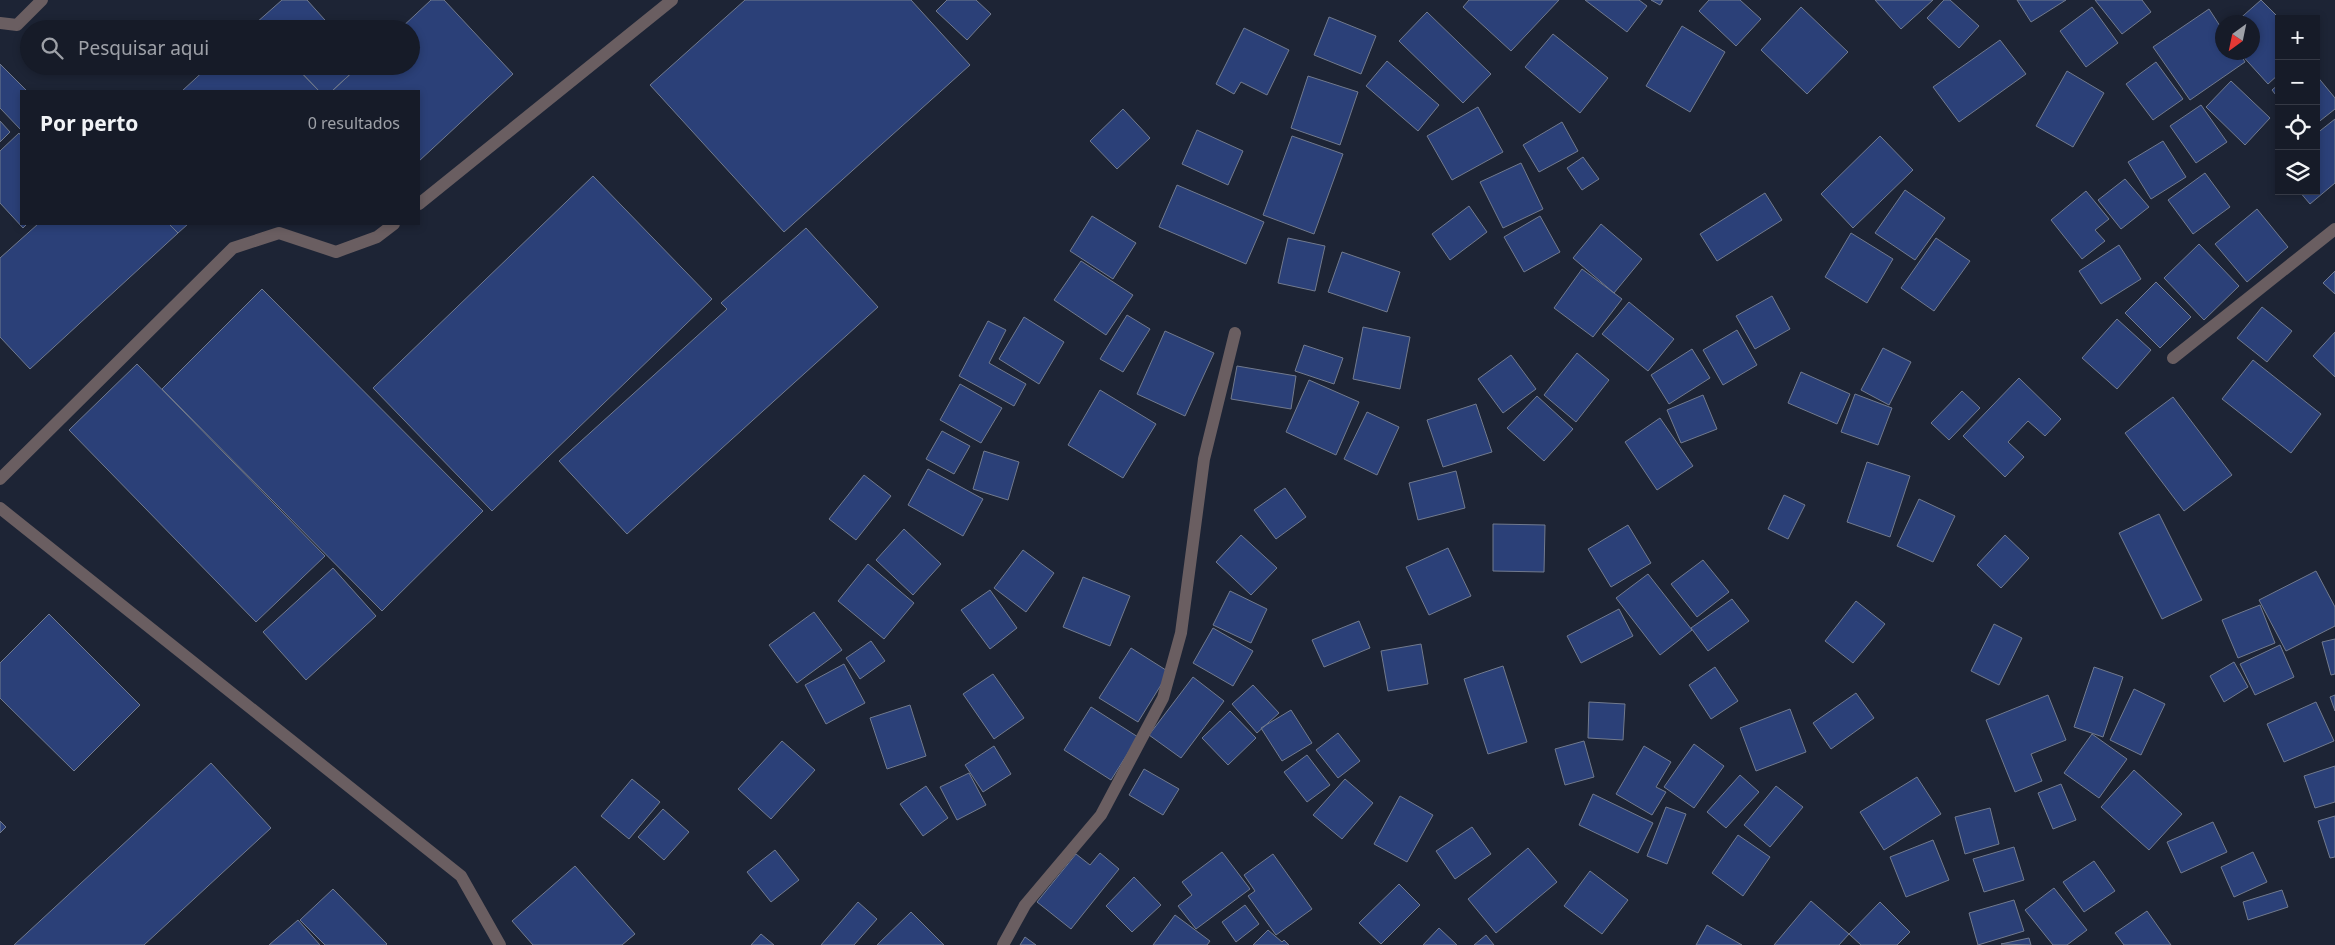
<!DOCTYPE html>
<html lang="pt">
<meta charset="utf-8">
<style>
body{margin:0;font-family:"Noto Sans",sans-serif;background:#1f2430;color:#f1f3f6}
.controls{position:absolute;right:15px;top:15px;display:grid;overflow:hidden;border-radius:0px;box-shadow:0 2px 8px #0003}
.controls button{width:45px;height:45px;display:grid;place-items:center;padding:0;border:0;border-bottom:1px solid #353945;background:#161b28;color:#f1f3f6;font:25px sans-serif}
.compass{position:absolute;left:2215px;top:15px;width:45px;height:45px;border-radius:50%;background:#161b28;box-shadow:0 2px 8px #0003;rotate:213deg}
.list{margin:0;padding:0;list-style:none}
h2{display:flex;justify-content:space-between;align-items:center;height:65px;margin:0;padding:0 20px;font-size:21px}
h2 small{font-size:16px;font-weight:400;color:#9ea1a8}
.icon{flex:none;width:28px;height:28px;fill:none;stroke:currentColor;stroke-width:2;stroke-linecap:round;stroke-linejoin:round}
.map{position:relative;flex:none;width:2335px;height:945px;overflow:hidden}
.search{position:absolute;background:#161b28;box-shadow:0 2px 8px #0003;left:20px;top:20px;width:400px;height:55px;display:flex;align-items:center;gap:12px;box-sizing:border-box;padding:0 18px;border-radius:28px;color:#9ea1a8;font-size:19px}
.panel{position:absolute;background:#161b28;box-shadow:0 2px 8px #0003;left:20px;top:90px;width:400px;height:135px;border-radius:0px}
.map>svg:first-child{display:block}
.building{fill:#2b4078;stroke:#717a8e}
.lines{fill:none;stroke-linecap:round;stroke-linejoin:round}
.lane{stroke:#6a5e61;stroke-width:12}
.street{stroke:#6a5e61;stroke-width:12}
</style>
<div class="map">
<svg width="2335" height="945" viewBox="0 0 2335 945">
<rect width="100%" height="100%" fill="#1d2435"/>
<path class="building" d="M282,0H307L333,29H261L256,23Z
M431,0H444L513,74L419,161V91H332L359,66H411V29H400Z
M745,0H911L970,65L784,232L650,85Z
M947,0H976L991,14L967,40L936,11Z
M1469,0H1559L1511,51L1463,7Z
M1585,0H1639L1647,6L1627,32Z
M1651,0H1663L1660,5Z
M1709,0H1740L1761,19L1736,46L1699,11Z
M1875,0H1933L1901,29Z
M1944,0H1950L1979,26L1959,48L1927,18Z
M2017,0H2066L2031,22Z
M2095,0H2142L2151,12L2122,34Z
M2261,0L2280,19L2279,74L2268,84L2239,52H2252V22H2236Z
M1801,7L1848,52L1807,94L1761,50Z
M2092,7L2118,43L2086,67L2060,31Z
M2209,9L2222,29V52H2239L2245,62L2190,100L2153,47Z
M1427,12L1491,74L1463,103L1399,41Z
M1329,17L1376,36L1361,74L1314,55Z
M256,23L261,29H250Z
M1682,26L1725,52L1690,112L1646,86Z
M1244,28L1289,50L1267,95L1241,82L1234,94L1216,84Z
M1553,34L1608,78L1580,113L1525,67Z
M2000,40L2026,74L1959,122L1933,87Z
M1387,61L1439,105L1418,131L1366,86Z
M2156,62L2183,99L2153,120L2126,84Z
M0,64L27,91H21V130L0,108Z
M209,66H295L319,91H182Z
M295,66H359L332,91H319Z
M2067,71L2104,93L2073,147L2036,126Z
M2316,75L2335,98V109L2316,124Z
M1308,76L1358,92L1340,145L1291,128Z
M2231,81L2270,118L2245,145L2206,107Z
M2279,84V99L2272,90Z
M2201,105L2227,142L2196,163L2170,126Z
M1478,107L1503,152L1452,180L1427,136Z
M1123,109L1150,138L1117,169L1090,141Z
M2335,119V183L2310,204L2299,191H2316V134Z
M0,121L10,132L0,142Z
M1562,122L1578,151L1539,172L1523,145Z
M1197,130L1243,151L1228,185L1182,164Z
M19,133L21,136V224H27L23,228L0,203V151Z
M1292,136L1343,154L1314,234L1263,215Z
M1880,136L1913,170L1853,228L1821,194Z
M2163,141L2186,177L2151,199L2128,162Z
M1583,157L1599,179L1582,190L1567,168Z
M1521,163L1543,209L1503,228L1480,182Z
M2205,173L2230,207L2193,234L2168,200Z
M593,176L712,299L492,511L373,388Z
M2125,179L2149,207L2121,229L2098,200Z
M1177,185L1264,222L1246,264L1159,227Z
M1905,190L1945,218L1915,260L1875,233Z
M2086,191L2109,219L2095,230L2105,241L2082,259L2051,220Z
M1765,193L1782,220L1717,261L1700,234Z
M1469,206L1487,232L1450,260L1432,234Z
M2257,209L2288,247L2247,282L2215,244Z
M1092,216L1136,243L1113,279L1070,251Z
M1540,216L1560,252L1524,272L1504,237Z
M38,224H169L178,233L30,369L0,337V258Z
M169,224H188L178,233Z
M1601,224L1642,259L1614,293L1573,258Z
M806,228L878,307L627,534L559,461L727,309L721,303Z
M1851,233L1893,259L1867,303L1825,277Z
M1288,238L1325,246L1315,291L1278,283Z
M1936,238L1970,261L1934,311L1901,288Z
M2199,244L2239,286L2204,320L2164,278Z
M2119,245L2141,279L2101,304L2079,271Z
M1342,252L1400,272L1387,312L1328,292Z
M1081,261L1133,295L1106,335L1054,300Z
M1582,269L1622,299L1593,337L1554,308Z
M2335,271V294L2323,283Z
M2156,282L2191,317L2160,348L2125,313Z
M262,289L483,511L382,611L162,389Z
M1772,296L1790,329L1755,349L1736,316Z
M1629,302L1674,339L1648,371L1602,334Z
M2262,307L2292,331L2267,362L2237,338Z
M1127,315L1150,329L1123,372L1100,359Z
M1024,317L1064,342L1039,384L999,359Z
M2117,319L2151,350L2117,389L2082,358Z
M988,321L1006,330L989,363L1026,384L1014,406L959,376Z
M1363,327L1410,337L1400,389L1353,379Z
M1737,330L1757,365L1723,385L1703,350Z
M1165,331L1214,353L1185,416L1137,394Z
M2335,332V377L2313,356Z
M1304,345L1343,358L1334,384L1295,371Z
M1883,348L1911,362L1889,405L1861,390Z
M1692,349L1710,378L1669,404L1651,375Z
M1577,353L1609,380L1576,422L1544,395Z
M1511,355L1536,389L1503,413L1478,379Z
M2253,360L2321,414L2291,453L2222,399Z
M137,364L325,556L256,622L69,430Z
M1237,366L1296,376L1291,409L1231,399Z
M1801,372L1850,394L1837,424L1788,403Z
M2019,378L2061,419L2045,436L2028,421L2008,442L2024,457L2005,477L1963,436Z
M1309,380L1359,402L1336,455L1286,432Z
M960,384L1002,408L981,443L940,420Z
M1100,390L1156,424L1123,478L1068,445Z
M1962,391L1980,408L1949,440L1931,423Z
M1855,394L1892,408L1878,445L1841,432Z
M1703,395L1717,429L1681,443L1667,410Z
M1537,396L1573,429L1544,461L1507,428Z
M2173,397L2232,475L2184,511L2125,433Z
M1476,404L1492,452L1443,467L1427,420Z
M1367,412L1399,427L1377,475L1344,459Z
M1660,418L1693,466L1657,490L1625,442Z
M942,431L970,446L954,474L926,459Z
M984,451L1019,462L1008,500L973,489Z
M1867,462L1910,476L1890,537L1847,522Z
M928,469L983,499L963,536L908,505Z
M1456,471L1465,508L1418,520L1409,483Z
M864,475L891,496L856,540L829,519Z
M1285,488L1306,517L1276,539L1254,510Z
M1784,495L1805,505L1788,539L1768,529Z
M1919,499L1955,516L1933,562L1897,546Z
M2159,514L2202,600L2162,619L2119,533Z
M1493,524L1545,525L1544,572L1493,571Z
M1628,525L1651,563L1611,587L1588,549Z
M904,529L941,564L913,595L876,560Z
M1241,535L1277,568L1251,595L1216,562Z
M2005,535L2029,558L2001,588L1977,565Z
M1448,548L1471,596L1429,615L1406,567Z
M1023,550L1054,573L1026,612L994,588Z
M1703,560L1729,592L1697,617L1671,584Z
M868,564L914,603L884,639L838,601Z
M333,568L376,616L306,680L263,632Z
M2316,571L2335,607V626L2286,651L2259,600Z
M1648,574L1692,630L1660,655L1616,598Z
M1083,577L1130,596L1110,646L1063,627Z
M990,590L1017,628L990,649L961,610Z
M1230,591L1267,609L1251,643L1213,625Z
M1732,599L1749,621L1708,651L1691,628Z
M1856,601L1885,624L1853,663L1825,641Z
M2260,605L2275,643L2238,658L2222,620Z
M1619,609L1633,636L1581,663L1567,636Z
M814,612L842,650L797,683L769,645Z
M49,614L140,705L74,771L0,698V663Z
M1359,621L1370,648L1324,667L1312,640Z
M1994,624L2022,638L1999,685L1971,671Z
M1213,628L1253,651L1233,686L1193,663Z
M2335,639V674L2331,675L2322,642Z
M871,641L885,661L860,679L846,658Z
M1421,644L1428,684L1388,691L1381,651Z
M2280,645L2294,677L2255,695L2240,664Z
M1131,648L1169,672L1138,722L1099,698Z
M2234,662L2248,687L2224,702L2210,676Z
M844,664L865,703L826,724L805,685Z
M1503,666L1527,742L1488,754L1464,679Z
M1715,667L1738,701L1711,719L1689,685Z
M2094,667L2123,677L2103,737L2074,727Z
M993,674L1024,718L994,739L963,694Z
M1193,677L1224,701L1181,758L1149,735Z
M1253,685L1279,713L1257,733L1232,704Z
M2134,689L2165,704L2141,755L2110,740Z
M1856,693L1874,718L1831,749L1813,723Z
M2048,695L2066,740L2031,754L2042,781L2015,792L1986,720Z
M2335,695V711L2330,697Z
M1589,702L1625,704L1623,740L1588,738Z
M2316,702L2334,741L2284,762L2267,724Z
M910,705L926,756L887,769L870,718Z
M1091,707L1138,737L1111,780L1064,750Z
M1790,709L1806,752L1756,771L1740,728Z
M1291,710L1312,743L1282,761L1261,728Z
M1230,711L1256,738L1228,765L1202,738Z
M1338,733L1360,761L1338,778L1316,750Z
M2092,734L2127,759L2099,798L2064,773Z
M782,741L815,770L771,819L738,789Z
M1584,741L1594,777L1565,785L1555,749Z
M1694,744L1724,766L1694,808L1664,787Z
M994,746L1011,774L983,792L965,765Z
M1644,746L1671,762L1656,787L1666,792L1652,815L1616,794Z
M1307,755L1330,785L1307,802L1284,772Z
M211,763L271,828L144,945H14Z
M2335,766V802L2315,808L2304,776Z
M1144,769L1179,789L1163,815L1129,795Z
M2134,770L2182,814L2149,850L2101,807Z
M969,773L986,805L957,820L940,787Z
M1740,775L1759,792L1726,828L1707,812Z
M1917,777L1941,814L1884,850L1860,812Z
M632,779L660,802L629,839L601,816Z
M1345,779L1373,803L1342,839L1313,815Z
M2061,784L2076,820L2053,829L2038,793Z
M926,786L948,818L923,836L900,804Z
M1776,786L1803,807L1770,847L1744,825Z
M1593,794L1653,823L1638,853L1579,825Z
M1400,796L1433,815L1407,862L1374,844Z
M1666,807L1686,814L1667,864L1647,856Z
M1990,808L1999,844L1965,854L1955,817Z
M663,809L689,832L664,860L638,837Z
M2335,816V857L2330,858L2318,821Z
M0,821L6,827L0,833Z
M2213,822L2227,852L2181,873L2167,842Z
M1472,827L1491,854L1455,879L1436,851Z
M1738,835L1770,857L1743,896L1712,873Z
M1933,840L1949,880L1906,897L1890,857Z
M2014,847L2024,880L1984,892L1973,859Z
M1528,848L1557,882L1496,933L1468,899Z
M775,850L799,880L771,902L747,872Z
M1222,852L1250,889L1196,929L1178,906L1192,895L1182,882Z
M2253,852L2267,882L2234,897L2221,867Z
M1100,853L1119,869L1071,929L1037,902L1076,854L1090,865Z
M1273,854L1312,909L1276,935L1248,896L1255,891L1244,875Z
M2094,861L2115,891L2084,912L2063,882Z
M575,866L635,934L622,945H533L512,921Z
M1590,871L1628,900L1602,934L1564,906Z
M1134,877L1161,905L1132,932L1106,906Z
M1399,884L1420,905L1381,944L1359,923Z
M2054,888L2087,930L2067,945H2053L2025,910Z
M333,889L387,944L386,945H325L300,920Z
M2282,890L2288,907L2248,920L2243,902Z
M2014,900L2024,931L1978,945L1969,913Z
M1811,901L1849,934L1839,945H1774Z
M858,902L877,919L854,945H821Z
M1880,902L1910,932L1897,945H1861L1849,934Z
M1245,905L1259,924L1236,942L1222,922Z
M2147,911L2171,945H2124L2115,933Z
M911,912L944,945H877Z
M1175,915L1210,941L1207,945H1153Z
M298,920L320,945H269Z
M1707,925L1742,945H1696Z
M1439,928L1457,945H1423Z
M1268,930L1282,942L1284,940L1289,945H1253Z
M761,934L774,945H751Z
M1486,935L1494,945H1474Z
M1025,937L1036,945H1020Z
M2029,938L2031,945L2001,944Z"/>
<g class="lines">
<path class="lane" d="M0,23L17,25L42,0
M419,204L672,0
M0,479L233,248L279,233L336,252L377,237L394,224"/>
<path class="street" d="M2173,358L2335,229
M0,508L461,876L500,945
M1003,945L1025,905L1101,815L1163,698L1181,633L1204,459L1235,333"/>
</g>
</svg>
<div class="controls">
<button>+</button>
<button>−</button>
<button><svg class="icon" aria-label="locate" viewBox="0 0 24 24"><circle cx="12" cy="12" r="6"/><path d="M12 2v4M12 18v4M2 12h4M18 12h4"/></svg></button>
<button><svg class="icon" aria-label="layers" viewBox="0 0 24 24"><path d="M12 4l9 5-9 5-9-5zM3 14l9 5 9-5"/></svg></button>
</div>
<svg class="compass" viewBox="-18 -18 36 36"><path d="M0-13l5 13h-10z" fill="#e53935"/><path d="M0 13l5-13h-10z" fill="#9ea1a8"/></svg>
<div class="search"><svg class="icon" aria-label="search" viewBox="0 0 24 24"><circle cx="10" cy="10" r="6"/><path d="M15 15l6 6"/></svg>Pesquisar aqui</div>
<section class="panel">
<h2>Por perto<small>0 resultados</small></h2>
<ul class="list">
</ul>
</section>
</div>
